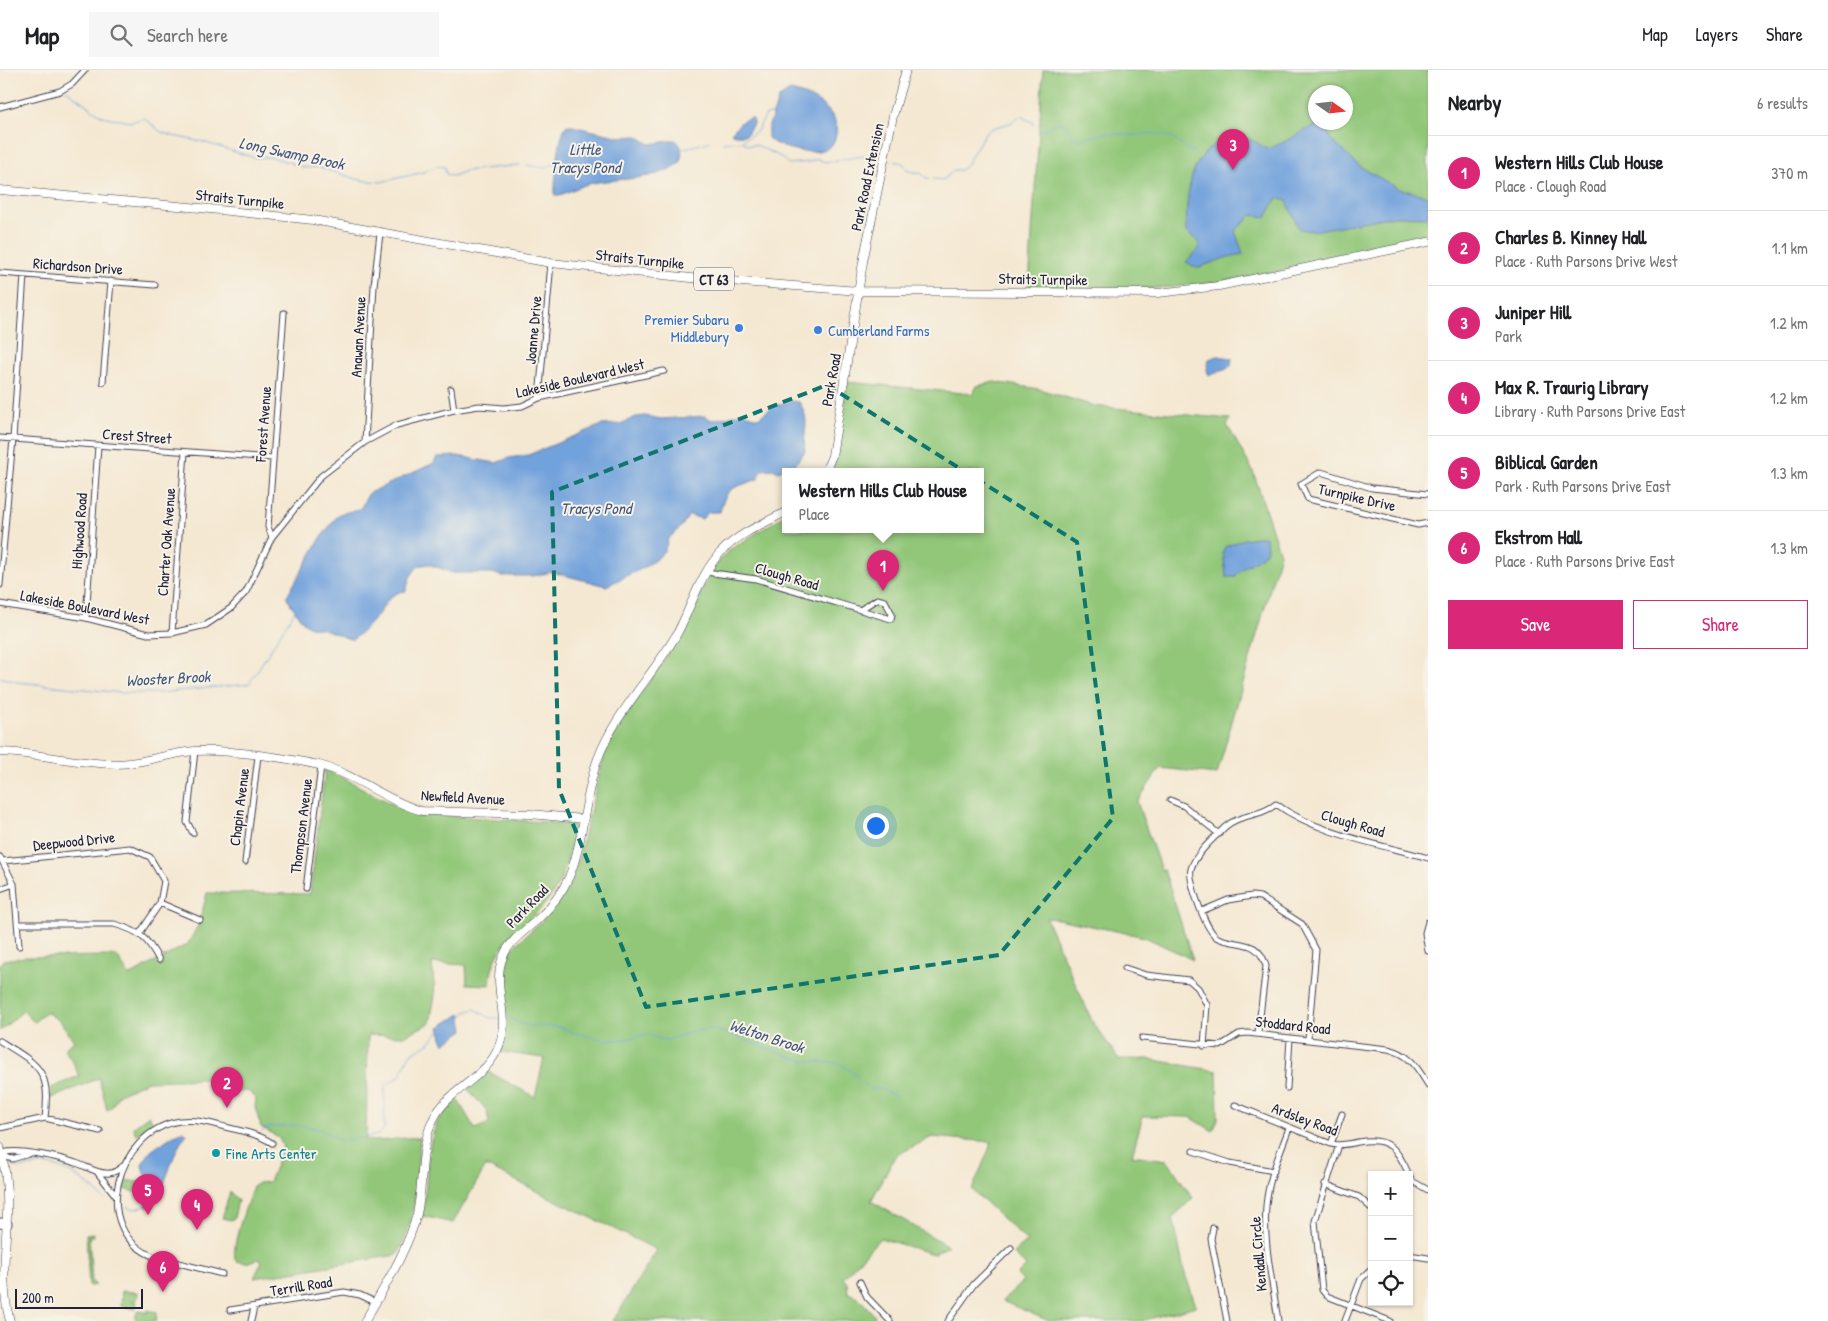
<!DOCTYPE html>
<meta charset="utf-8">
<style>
body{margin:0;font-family:"Patrick Hand",sans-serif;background:#f6f6f6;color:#202124}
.controls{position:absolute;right:15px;bottom:15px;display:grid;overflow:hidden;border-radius:0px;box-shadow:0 1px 4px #0004}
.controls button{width:45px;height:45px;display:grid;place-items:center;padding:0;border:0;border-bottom:1px solid #e0e0e0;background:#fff;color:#202124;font:25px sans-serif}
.compass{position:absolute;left:1308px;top:15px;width:45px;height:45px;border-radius:50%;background:#fff;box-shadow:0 1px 4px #0004;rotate:104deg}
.scale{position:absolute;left:15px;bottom:12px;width:128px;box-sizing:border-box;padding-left:5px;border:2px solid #22223b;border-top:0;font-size:14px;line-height:18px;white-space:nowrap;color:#22223b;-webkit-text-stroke:4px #f7f3e8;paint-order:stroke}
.you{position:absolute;left:875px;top:755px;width:18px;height:18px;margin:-12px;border:4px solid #fff;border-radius:50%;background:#1a73e8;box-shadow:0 0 0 8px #1a73e833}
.badge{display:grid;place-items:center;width:32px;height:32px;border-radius:50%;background:#db2777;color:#fff;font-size:16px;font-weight:700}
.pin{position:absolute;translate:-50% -41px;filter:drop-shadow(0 1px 2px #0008)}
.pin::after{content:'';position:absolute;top:26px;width:18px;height:15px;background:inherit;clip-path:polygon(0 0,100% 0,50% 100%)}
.popup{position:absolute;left:782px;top:398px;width:202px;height:65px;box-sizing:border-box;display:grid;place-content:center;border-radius:0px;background:#fff;filter:drop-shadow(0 1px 4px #0005);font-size:16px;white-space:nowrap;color:#757577}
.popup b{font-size:19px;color:#202124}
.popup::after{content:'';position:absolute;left:50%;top:100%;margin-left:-10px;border:10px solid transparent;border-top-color:#fff}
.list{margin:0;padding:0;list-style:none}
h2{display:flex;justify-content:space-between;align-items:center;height:65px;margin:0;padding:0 20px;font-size:21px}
h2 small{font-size:16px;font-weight:400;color:#757577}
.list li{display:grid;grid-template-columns:32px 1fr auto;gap:15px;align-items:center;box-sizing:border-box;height:75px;padding:0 20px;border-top:1px solid #e0e0e0}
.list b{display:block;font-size:19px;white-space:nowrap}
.list p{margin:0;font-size:16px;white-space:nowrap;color:#757577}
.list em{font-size:16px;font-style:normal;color:#757577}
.actions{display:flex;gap:10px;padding:15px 20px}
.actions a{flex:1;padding:11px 0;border:1px solid #db2777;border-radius:0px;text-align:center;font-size:18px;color:#db2777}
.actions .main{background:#db2777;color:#fff}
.icon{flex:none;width:28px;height:28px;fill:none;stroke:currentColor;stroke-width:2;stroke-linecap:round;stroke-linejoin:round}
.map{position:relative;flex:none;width:1428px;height:1251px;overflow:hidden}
header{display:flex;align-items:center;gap:30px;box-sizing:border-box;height:70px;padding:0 25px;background:#fff;border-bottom:1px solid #e0e0e0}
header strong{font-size:24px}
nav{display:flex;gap:28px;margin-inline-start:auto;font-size:18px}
.search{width:350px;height:45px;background:#f6f6f6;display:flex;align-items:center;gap:12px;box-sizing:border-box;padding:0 18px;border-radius:0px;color:#757577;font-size:19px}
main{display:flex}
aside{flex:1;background:#fff}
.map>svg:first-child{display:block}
.green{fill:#92c779;stroke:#5a745a;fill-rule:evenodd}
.water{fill:#72a2dc;stroke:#4a628c}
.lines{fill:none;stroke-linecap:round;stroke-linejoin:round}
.stream{stroke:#72a2dc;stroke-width:1}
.street-casing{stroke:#424052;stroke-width:7}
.secondary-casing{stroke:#424052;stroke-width:9}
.primary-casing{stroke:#424052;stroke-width:9}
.highway-casing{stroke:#424052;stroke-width:11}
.street{stroke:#fff;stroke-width:5}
.secondary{stroke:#fff;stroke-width:8}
.primary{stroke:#fff;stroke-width:8}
.highway{stroke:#fff;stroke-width:9}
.marked{fill:none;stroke:#0f766e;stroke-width:4;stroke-dasharray:10 6;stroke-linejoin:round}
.shop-dot{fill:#3f7fe0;stroke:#f7f3e8;stroke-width:2}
.culture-dot{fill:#0f9aa8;stroke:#f7f3e8;stroke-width:2}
.labels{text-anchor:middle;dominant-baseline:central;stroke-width:4;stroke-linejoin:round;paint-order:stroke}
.shield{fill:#f7f3e8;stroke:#62616f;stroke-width:1}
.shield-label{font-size:14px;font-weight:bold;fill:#22223b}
.street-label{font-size:15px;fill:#22223b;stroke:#f7f3e8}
.shop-label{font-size:15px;fill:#366cbe;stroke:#f7f3e8;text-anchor:end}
.culture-label{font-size:15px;fill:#0d838f;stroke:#f7f3e8;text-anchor:start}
.water-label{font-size:16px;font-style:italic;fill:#42557b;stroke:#f7f3e8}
</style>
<header>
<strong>Map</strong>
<div class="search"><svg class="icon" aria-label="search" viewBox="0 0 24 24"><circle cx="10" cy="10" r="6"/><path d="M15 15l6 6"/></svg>Search here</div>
<nav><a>Map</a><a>Layers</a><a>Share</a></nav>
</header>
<main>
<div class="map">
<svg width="1428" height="1251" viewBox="0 0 1428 1251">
<rect width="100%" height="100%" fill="#f7f3e8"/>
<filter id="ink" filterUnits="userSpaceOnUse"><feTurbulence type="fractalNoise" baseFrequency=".02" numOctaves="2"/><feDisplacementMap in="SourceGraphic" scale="10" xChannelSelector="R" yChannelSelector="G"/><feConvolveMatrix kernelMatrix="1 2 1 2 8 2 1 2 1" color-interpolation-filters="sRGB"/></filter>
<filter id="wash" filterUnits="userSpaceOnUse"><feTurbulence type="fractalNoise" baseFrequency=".0096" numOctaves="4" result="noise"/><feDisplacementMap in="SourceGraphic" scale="20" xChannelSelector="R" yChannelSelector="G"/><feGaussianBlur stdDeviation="1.12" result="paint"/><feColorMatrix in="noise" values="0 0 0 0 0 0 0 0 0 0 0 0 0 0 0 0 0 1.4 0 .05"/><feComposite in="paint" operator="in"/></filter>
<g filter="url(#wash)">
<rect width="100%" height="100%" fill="#f4e8d2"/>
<path class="green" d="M1043,0H1428V167C1350,184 1272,206 1193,215C1138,221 1084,219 1029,219C1032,146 1039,73 1043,0ZM1316,22H1346V52H1316Z
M848,312L973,324L977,316L994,312L1039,319L1094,336L1230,349L1227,355L1253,401L1280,484L1217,704L1160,698L1137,732L1161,800H1164L1193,890L1145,867L1058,849L1046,848L1093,953L1119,989H1149L1217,1001L1218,1049L1213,1061L1190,1047L1143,1046L1132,1085L1167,1090L1193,1128L1173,1147L1184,1201L1196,1236L1141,1251H1049L1002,1231L1023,1211L1017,1205L1026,1196L1013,1183L1027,1171L972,1120L992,1072L932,1067L895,1086L871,1131L948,1176L933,1184L880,1168L843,1208L847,1213L848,1223L858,1227L875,1246L871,1251H613L657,1180L486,1096L453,1153L422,1146C431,1102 420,1061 456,1027L475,1059L489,1053L487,1041L467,1018L487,1001L535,1027L544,988L501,982L506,958L501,899L514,876L542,851L563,826L576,797L607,675L616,659L665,589L715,496L731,479L785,445L786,460H980V402H829L834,388Z
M325,700C357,712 385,735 418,744L576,754C570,778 567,803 553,823C529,859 492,867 490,915L467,914L466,895L432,893L435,925L430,953L404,966L368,965L366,1070C385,1073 401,1066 420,1068C416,1108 418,1149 397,1185L254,1208L262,1191L257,1189L246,1193L236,1191C229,1178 248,1132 253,1117L258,1113L269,1112L283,1077L279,1068L261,1057L255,1037L256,1029L248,1021L239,1022L206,1009L148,1011L119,1024L111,1038L107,1040L99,1008L50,1029L51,1018L79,1006L73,992L64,979L74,971L60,951L46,942L34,952L23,941L0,961V894L3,890L25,887L117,886L129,906L188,874L199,854L207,823L310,824Z
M149,1045L153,1053L144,1061L136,1064L133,1057Z
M123,1110L145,1113L150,1116L148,1122L143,1124L121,1118Z
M230,1122L238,1130L234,1148L231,1150L222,1148Z
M93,1163V1166H89L92,1212L96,1215L89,1216L86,1164Z
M122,1221L138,1222L137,1230L132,1231L137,1233L135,1239L121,1236Z
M138,1240L147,1243L148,1240L157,1242L156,1251H137L135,1248Z"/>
<path class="water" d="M790,21C812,25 848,44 833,73C824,89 778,80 768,68V58L779,28Z
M750,48L753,49V54L746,65H735L731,63L742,51Z
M1325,52L1331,70L1359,96L1399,119L1428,126V147L1394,146L1313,161L1299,159L1287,131L1277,128L1266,147L1252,145L1235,161L1243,184L1228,187L1197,198L1186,192L1199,179V173L1186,161C1187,120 1188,79 1235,65L1254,71L1267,79C1289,72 1304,58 1325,52Z
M567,55L621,67L637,66L650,74L675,70C684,76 682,83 680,93C654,112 619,107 588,114C577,117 566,124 555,126C554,115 559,61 567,55Z
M1217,286L1232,288L1231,296L1209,306L1207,300L1209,289Z
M791,331L799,332C812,351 802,362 805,381L794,396L785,397L778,402L773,399L761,400L758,409C736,418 726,415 720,442H709L702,449L689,445L681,457L668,469L665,479L659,487L645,497L606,516L552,502L533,506H501L493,503H453L428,494L418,496L410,507L406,521C387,523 386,536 375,548C368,556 360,564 352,570L324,559L310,557L303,552L288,530L287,526L322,466L339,444L360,439L369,423L434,393L437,387L458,386L496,393L509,388L528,385L602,355L620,354L636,347L645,346L661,349L705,346L712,350L742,343L758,348L774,336Z
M1257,467H1266L1267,480C1260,491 1239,497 1235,507H1226L1223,482L1225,477L1244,469Z
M461,944L464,960L444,974L439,957Z
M184,1061L187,1064C168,1086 169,1119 148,1138L145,1135L154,1126L156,1115L143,1101L142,1094L151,1081L172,1066Z"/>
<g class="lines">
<path class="stream" d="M66,20L102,46L131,52L144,48L161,62L173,66L203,72L255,88L272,87L306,98L318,97L360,110L381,112L424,102L436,96L445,97L446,104L453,106L465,101L520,95
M742,71L757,61L766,45L773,44
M723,73L742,71L748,75H756L781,87L788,94L809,92L818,89L825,92L864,86L878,89
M681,79L709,72
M890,91L903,93L908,101L921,103L926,108L943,110L954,100H961L965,97L985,63L992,58L1010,53L1020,46L1032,52L1039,59H1047L1055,53H1062L1070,58L1071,66L1079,70L1106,63L1134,65L1154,63L1174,68L1186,79L1195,82
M527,95L544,98L558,92
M0,607L17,612L123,623H159L249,614L296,539
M462,947L466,942L475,939L490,948H499
M509,947C529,960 537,955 558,957C564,958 570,961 576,963C605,971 620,973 649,963L656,968L667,970L694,961L713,959L803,991L838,993L851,1001L870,1019H881L895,1026
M262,1062L265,1058L295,1055L320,1059L341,1071L378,1065L384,1059L385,1016L400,1006L409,985L429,973L441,959
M13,1096C25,1101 35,1093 47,1095C70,1098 88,1114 104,1129
M127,1137L134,1139L146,1136"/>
</g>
</g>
<g filter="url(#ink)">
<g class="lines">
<g class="street-casing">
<path id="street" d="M0,37L60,21L72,14L85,0
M0,203L155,215
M103,312L111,211
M451,319L454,340
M539,328L551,193
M0,368L273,388
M365,372L374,216L380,163
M1428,424L1372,418L1321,402L1301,414L1308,429L1418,455L1428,453
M272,467L268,457L284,243
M706,502L756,509L891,549L892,544L885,531L877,529L860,540
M0,515L13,369L24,205
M0,534L86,548L148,564L172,563L206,555L231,538L246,522L272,467L321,406L365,372L397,355L454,340L479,336L504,338L522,336L539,328L664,301
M86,548L98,376
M172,563L185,382
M1170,730L1184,736L1219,764
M193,763L187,752L195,681
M0,787L14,814L19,876
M3,791L130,778L150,787L164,811L160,833L140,863
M245,792L258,686
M0,819L14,814
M306,819L321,696
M160,833L200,850
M1202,841L1228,830L1252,826L1260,827L1302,854L1316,880L1308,969
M1428,852L1425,863L1428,881
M18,854H114C139,861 147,867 159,890
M1125,898L1146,905L1189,910L1198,918L1207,935L1204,976
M1258,963L1266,896C1258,868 1239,877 1218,868C1206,862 1188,811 1191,799C1195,784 1214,768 1225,757C1239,744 1261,747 1276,734C1317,764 1379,774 1428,788
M1142,968L1220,976L1239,964L1247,963L1388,979C1410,984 1417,997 1428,1015
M0,971C39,995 51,1000 45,1048
M1287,1018L1290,968
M1235,1035L1331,1074C1340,1076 1349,1074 1358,1072C1389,1066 1398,1079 1409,1105
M0,1058L45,1048L100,1061
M1331,1074L1342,1044
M1339,1075L1315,1151L1322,1220L1327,1226L1390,1251
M1193,1081L1230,1093L1274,1101
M29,1084L12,1089L3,1086L7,1082C20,1079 62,1088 76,1093C86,1096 95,1103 106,1103C113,1104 118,1100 123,1096
M97,1102L116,1126
M1409,1106L1412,1111L1428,1120
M1325,1114L1359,1127L1372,1139
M1213,1158L1211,1169L1227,1251
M1409,1185L1428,1188
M222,1204L155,1187C88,1162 116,1061 180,1051C196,1049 210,1053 225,1057C242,1061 258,1064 272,1073
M860,1212L867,1227L890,1251
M230,1240L344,1222L360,1225L375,1232
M251,1251L254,1237
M948,1251L974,1214L1011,1178
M1278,1251C1273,1213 1263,1174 1266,1136C1268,1109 1280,1083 1289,1058
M1345,1251L1361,1209L1372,1199"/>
</g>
<g class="secondary-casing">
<path id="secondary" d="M825,402L832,386L863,192L893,46L906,0
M0,682C39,683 77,694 117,694C143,694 168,683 195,681C227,679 287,688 319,695C356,704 386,731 422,741L530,744L583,749
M0,1077C6,1099 8,1122 7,1145C6,1181 0,1216 10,1251
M365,1251C384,1217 407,1182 417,1144C424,1113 419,1079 433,1050C448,1018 487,1009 499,976C511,947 491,915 503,887C509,871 525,861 538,849C551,837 562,823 569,807C584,770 584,728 597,691C615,642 653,606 678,562C692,535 700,504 721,482C738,464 764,453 786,442"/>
</g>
<g class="primary-casing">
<path id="primary" d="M0,120L200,138L313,150L551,193L691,208L859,221L1158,223L1219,216L1428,172"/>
</g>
<g class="highway-casing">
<path id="highway" d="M0,1153L7,1154"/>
</g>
<use href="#street" class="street"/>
<use href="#secondary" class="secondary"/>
<use href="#primary" class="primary"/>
<use href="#highway" class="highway"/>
</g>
</g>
<path class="marked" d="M827,315L1077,472L1113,748L999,885L646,937L559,719L552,422Z"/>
<g class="shop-dot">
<circle cx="739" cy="258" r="5"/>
<circle cx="818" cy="260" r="5"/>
</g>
<circle class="culture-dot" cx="216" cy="1083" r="5"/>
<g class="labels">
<rect class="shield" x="694" y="197.5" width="40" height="23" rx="4"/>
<g class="shield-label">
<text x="714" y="209">CT 63</text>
</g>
<g class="street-label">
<text transform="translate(867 107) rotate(-78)">Park Road Extension</text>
<text transform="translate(240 129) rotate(6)">Straits Turnpike</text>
<text transform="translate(640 189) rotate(6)">Straits Turnpike</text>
<text transform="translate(78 196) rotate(4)">Richardson Drive</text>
<text transform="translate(1043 209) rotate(1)">Straits Turnpike</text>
<text transform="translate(533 260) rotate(-85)">Joanne Drive</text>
<text transform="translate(358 267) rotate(-87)">Anawan Avenue</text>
<text transform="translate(580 308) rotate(-13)">Lakeside Boulevard West</text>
<text transform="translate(831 310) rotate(-80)">Park Road</text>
<text transform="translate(263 354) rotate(-86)">Forest Avenue</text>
<text transform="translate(137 366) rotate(4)">Crest Street</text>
<text transform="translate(1357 427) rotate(13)">Turnpike Drive</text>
<text transform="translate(79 461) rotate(-86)">Highwood Road</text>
<text transform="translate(166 472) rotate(-86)">Charter Oak Avenue</text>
<text transform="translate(787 506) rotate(16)">Clough Road</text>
<text transform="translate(85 537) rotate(11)">Lakeside Boulevard West</text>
<text transform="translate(463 727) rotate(3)">Newfield Avenue</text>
<text transform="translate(239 737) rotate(-83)">Chapin Avenue</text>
<text transform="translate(1353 753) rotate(16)">Clough Road</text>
<text transform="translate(301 756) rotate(-83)">Thompson Avenue</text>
<text transform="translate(74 771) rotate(-6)">Deepwood Drive</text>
<text transform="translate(527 836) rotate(-46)">Park Road</text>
<text transform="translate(1293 955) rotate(6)">Stoddard Road</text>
<text transform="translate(1305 1049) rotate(20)">Ardsley Road</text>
<text transform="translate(1258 1184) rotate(-95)">Kendall Circle</text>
<text transform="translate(301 1216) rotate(-9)">Terrill Road</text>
</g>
<g class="shop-label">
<text x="729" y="249">Premier Subaru<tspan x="729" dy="17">Middlebury</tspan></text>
<text x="828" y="260" text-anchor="start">Cumberland Farms</text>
</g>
<g class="culture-label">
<text x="226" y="1083">Fine Arts Center</text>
</g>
<g class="water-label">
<text x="585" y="79">Little<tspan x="585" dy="18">Tracys Pond</tspan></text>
<text transform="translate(292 83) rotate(12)">Long Swamp Brook</text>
<text x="596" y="438">Tracys Pond</text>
<text transform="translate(168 608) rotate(-3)">Wooster Brook</text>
<text transform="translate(767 966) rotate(18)">Welton Brook</text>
</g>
</g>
</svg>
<div class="controls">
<button>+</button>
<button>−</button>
<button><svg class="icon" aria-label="locate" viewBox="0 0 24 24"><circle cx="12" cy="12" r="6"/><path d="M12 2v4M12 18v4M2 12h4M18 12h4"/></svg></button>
</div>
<svg class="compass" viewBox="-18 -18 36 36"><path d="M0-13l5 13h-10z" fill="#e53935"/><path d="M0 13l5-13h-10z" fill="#757577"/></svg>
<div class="scale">200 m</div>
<div class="you"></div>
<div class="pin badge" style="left:883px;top:521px">1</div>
<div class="popup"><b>Western Hills Club House</b>Place</div>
<div class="pin badge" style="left:227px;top:1038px">2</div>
<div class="pin badge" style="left:1233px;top:100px">3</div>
<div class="pin badge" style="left:197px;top:1160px">4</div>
<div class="pin badge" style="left:148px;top:1145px">5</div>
<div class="pin badge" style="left:163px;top:1222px">6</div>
</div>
<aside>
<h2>Nearby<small>6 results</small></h2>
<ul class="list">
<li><span class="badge">1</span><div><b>Western Hills Club House</b><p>Place · Clough Road</p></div><em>370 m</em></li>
<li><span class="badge">2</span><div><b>Charles B. Kinney Hall</b><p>Place · Ruth Parsons Drive West</p></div><em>1.1 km</em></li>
<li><span class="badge">3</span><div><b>Juniper Hill</b><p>Park</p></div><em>1.2 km</em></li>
<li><span class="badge">4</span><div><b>Max R. Traurig Library</b><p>Library · Ruth Parsons Drive East</p></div><em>1.2 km</em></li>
<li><span class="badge">5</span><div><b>Biblical Garden</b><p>Park · Ruth Parsons Drive East</p></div><em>1.3 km</em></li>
<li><span class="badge">6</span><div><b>Ekstrom Hall</b><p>Place · Ruth Parsons Drive East</p></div><em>1.3 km</em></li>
</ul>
<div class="actions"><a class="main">Save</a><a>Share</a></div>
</aside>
</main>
